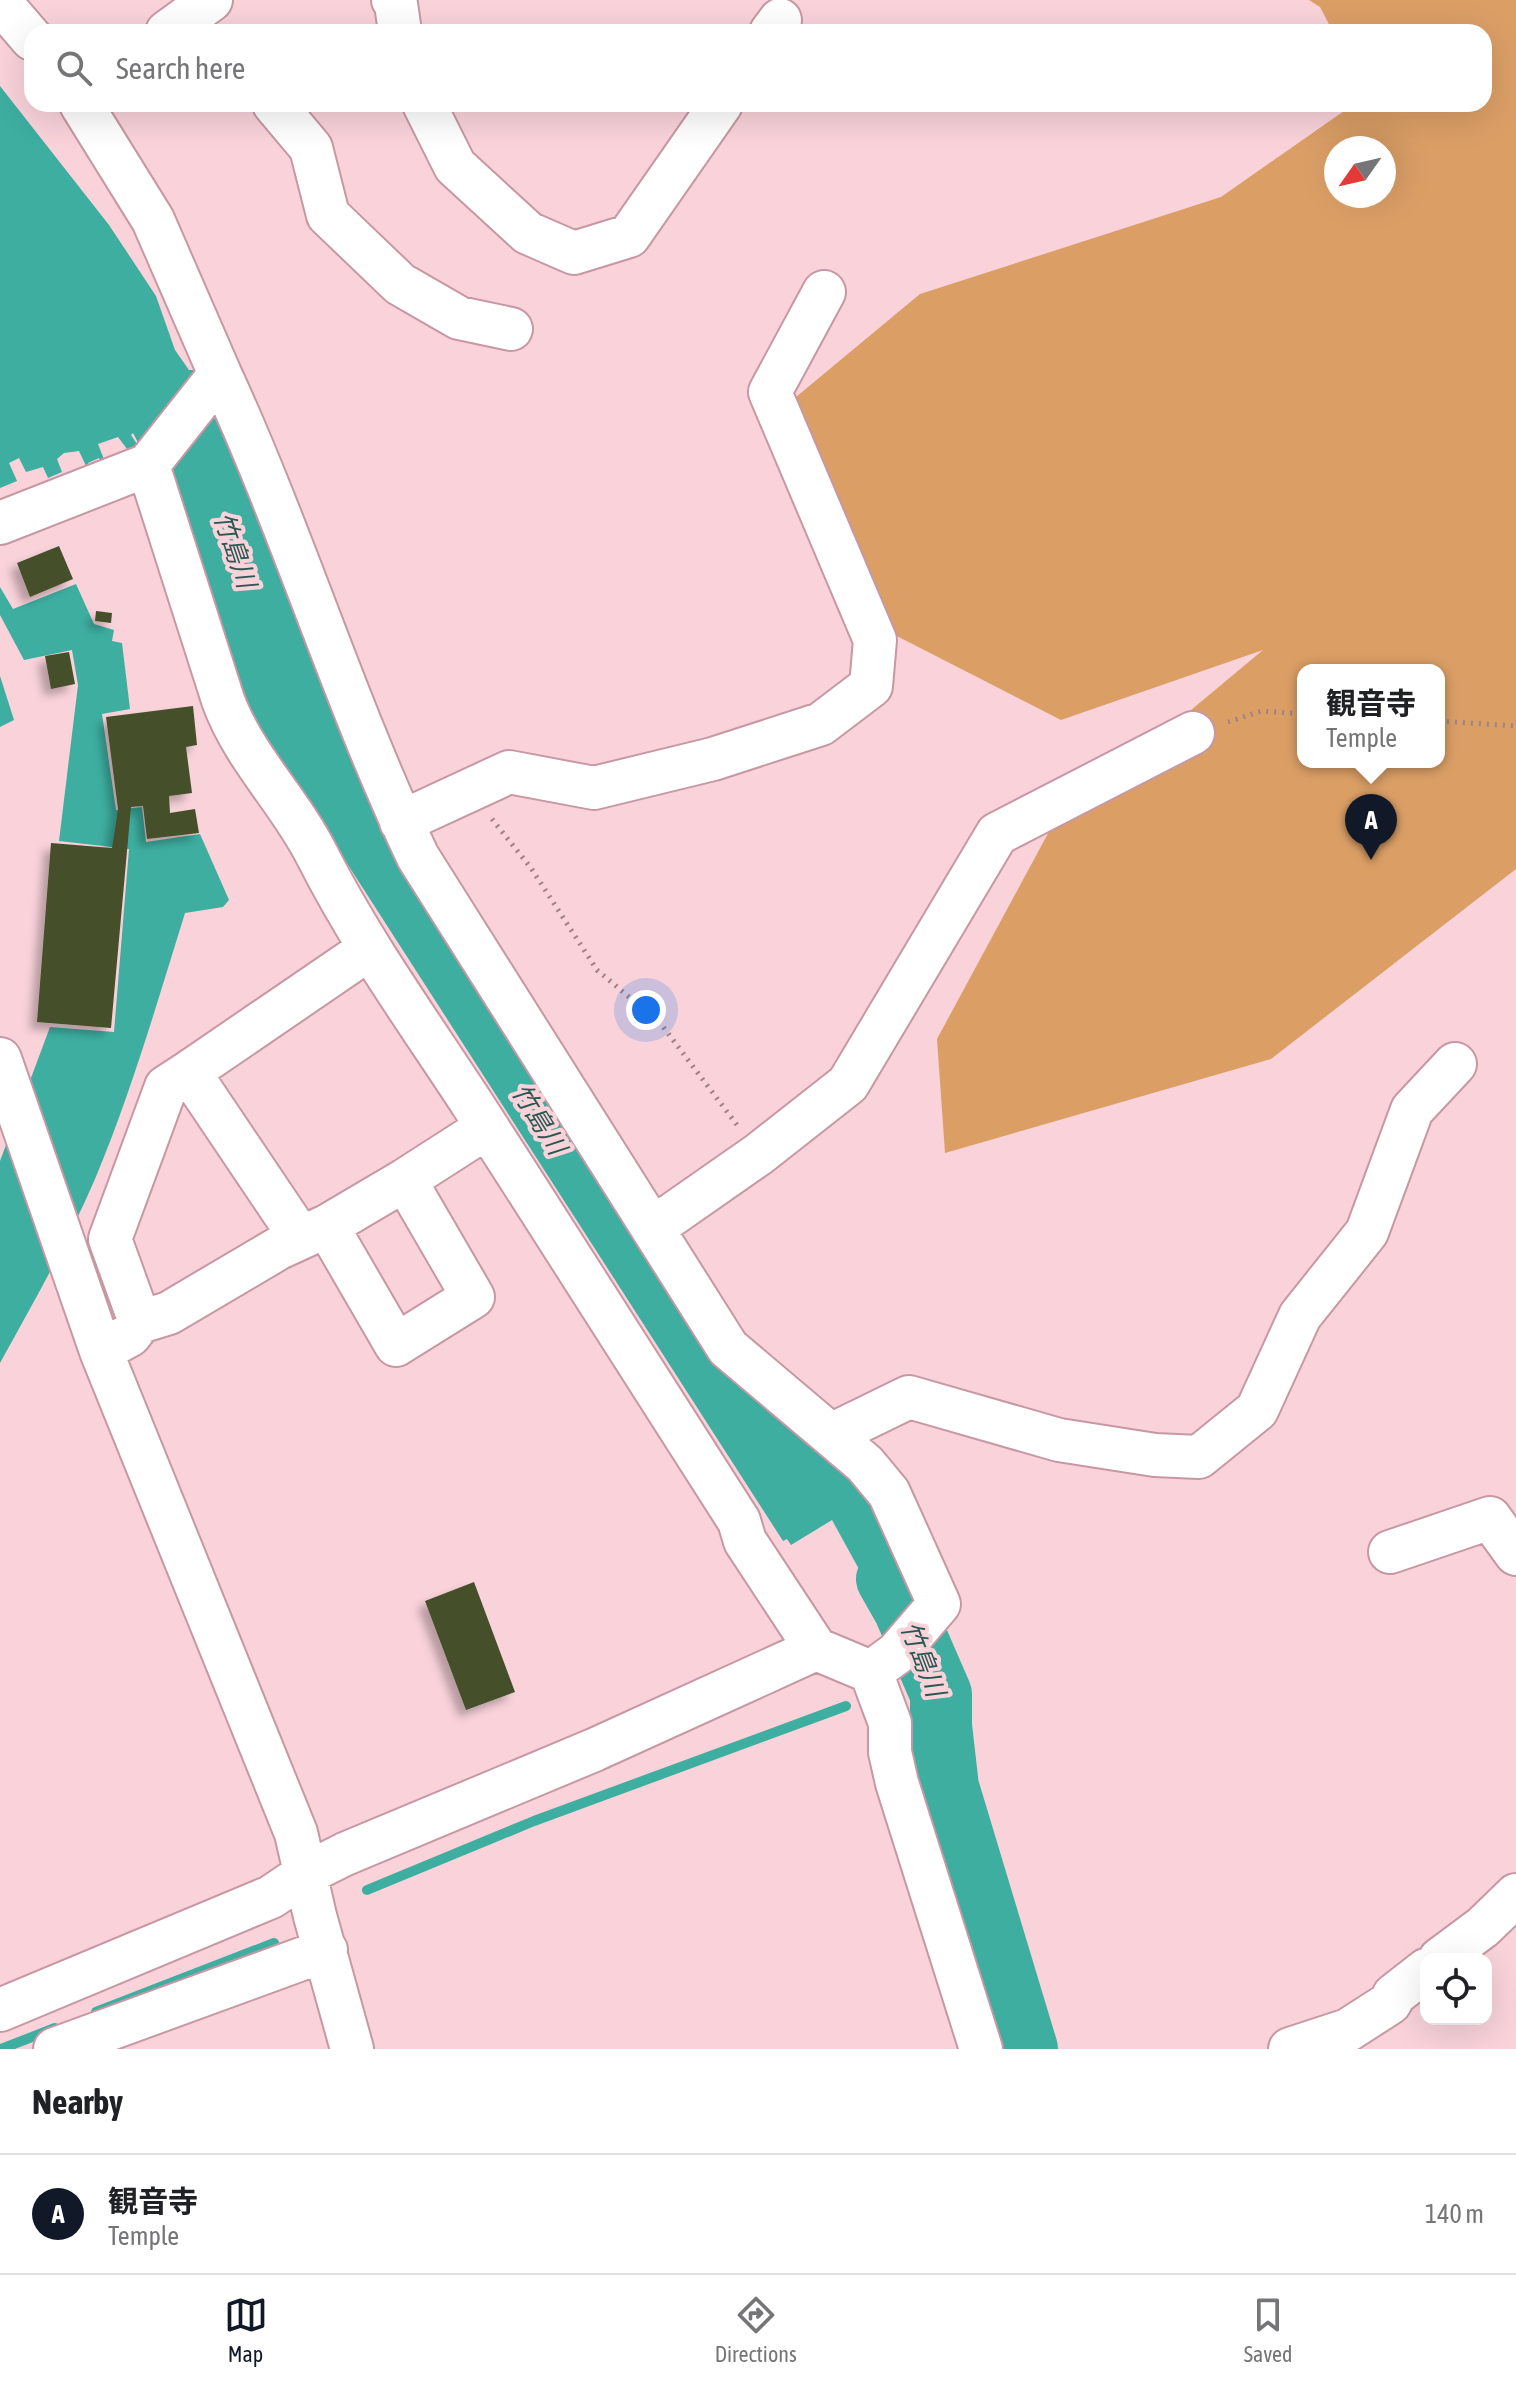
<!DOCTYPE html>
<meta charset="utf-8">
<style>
body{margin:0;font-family:"Asap Condensed","Noto Sans JP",sans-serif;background:#f6f6f6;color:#202124}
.controls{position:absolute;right:24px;bottom:24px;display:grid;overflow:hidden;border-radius:16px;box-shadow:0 8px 32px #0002}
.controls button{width:72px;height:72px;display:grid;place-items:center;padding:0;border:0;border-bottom:2px solid #e0e0e0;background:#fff;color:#202124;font:40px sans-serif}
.compass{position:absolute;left:1324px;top:136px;width:72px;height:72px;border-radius:50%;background:#fff;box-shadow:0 8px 32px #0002;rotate:236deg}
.you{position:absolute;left:646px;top:1010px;width:28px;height:28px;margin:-20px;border:6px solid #fff;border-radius:50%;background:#1a73e8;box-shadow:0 0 0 12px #1a73e833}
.badge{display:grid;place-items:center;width:52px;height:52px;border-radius:50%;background:#111827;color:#fff;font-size:26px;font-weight:700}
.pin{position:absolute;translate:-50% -66px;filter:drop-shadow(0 2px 4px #0008)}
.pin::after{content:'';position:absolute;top:42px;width:28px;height:24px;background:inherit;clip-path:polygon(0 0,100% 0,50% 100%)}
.popup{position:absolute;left:1297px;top:664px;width:148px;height:104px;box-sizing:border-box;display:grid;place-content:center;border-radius:16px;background:#fff;filter:drop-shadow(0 2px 6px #0005);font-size:26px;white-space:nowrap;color:#757577}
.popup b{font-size:30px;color:#202124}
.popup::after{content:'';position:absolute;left:50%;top:100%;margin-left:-16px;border:16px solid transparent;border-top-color:#fff}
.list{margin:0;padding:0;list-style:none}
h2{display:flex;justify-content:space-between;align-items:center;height:104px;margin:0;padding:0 32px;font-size:34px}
h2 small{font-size:26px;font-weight:400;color:#757577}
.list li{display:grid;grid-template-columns:52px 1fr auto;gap:24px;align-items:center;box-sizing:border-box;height:120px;padding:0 32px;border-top:2px solid #e0e0e0}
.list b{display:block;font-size:30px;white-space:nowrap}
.list p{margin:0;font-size:26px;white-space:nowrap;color:#757577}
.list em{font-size:26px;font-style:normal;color:#757577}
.icon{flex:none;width:44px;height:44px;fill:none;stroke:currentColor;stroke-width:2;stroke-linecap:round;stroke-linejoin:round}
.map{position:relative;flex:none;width:1516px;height:2049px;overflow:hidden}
.search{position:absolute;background:#fff;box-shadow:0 8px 32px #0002;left:24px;right:24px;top:24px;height:88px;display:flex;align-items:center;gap:20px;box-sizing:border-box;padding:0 28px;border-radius:24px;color:#757577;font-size:30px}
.sheet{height:224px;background:#fff}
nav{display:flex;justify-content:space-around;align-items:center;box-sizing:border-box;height:112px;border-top:2px solid #e0e0e0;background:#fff;font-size:22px;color:#757577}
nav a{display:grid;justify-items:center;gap:4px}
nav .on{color:#111827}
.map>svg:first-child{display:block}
.forest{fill:#db9f66;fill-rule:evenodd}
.water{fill:#3daea0}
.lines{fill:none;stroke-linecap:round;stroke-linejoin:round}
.stream{stroke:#3daea0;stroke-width:10}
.river{stroke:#3daea0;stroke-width:62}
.building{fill:#44502c;filter:url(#shadow)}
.minor-casing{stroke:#c798a3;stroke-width:46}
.path{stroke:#9f8288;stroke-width:5;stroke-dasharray:2 6;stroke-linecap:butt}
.minor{stroke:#fff;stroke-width:42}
.labels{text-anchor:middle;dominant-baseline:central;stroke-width:8;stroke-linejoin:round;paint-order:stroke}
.water-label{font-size:26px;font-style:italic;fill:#295852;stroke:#f9d2da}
</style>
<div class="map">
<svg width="1516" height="2049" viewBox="0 0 1516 2049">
<defs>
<filter id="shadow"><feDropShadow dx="-7" dy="7" stdDeviation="4" flood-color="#0004"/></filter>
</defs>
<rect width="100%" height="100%" fill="#f9d2da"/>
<path class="forest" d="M1309,0H1516V869L1271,1059L945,1153L937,1039L1052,826L1263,650L1061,720L885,630L790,402L920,294L1221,197L1354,104H1484V32H1333L1320,7ZM1336,148H1384V196H1336ZM1303,670H1439V762H1303Z"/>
<path class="water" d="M0,86L109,225L156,296L175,350L189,370H193L215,408L382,830L556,1095L865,1490L924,1596L893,1631L832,1520L791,1545L787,1539L783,1541L256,722L242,689L201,563L133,433L131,435L139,447L130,453L118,437L98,444L105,462L102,464L99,458L88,463V470L79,451L64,453L57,459L62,472L48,478L43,467L26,472L19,458L9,463L17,481L0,488Z
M76,584L94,624L114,630L112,641L122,643L130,709L102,714L116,810L142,807L146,842L200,834L229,900L223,907L185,913C157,1003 131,1093 95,1179C68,1242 33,1303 0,1363V1161L50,1027L114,1032L129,849L59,841L78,685L72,650L24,660L0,615V587L13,609Z
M0,676L14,720L0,727Z"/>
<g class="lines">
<path class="stream" d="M909,1679L930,1670
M367,1890L534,1821L846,1706
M96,2012L274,1943
M1,2049L55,2028"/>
<path class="river" d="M887,1579L904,1609L941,1694V1726L948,1787L1027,2049"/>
</g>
<path class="building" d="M59,546L73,579L30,597L17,563Z
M96,611L112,613L111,623L95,621Z
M69,652L75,684L51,689L45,656Z
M193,706L197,745L186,747L192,793L169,796L170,813L195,809L199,833L147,839L143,806L131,807L111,1028L37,1022L51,843L112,848L118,809L106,717Z
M474,1582L515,1692L466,1710L425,1601Z"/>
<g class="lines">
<g class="minor-casing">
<path id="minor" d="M393,0L396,4L400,32
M0,2L32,39
M167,32L211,0
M771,32L780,20
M81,104L153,220L220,374
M274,104L311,148L328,215L400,284L459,318L511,329
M424,104L455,166L528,233L574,253L629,236L721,104
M148,465L223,700C244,758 290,801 317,855C361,942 418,1021 471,1102C561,1241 649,1381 739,1521L745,1541L816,1649L871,1672L890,1723V1752L897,1783L981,2049
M0,523L148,465L220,374C293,532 343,699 418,857L728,1348L865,1464L889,1493L939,1604L897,1653L871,1672
M401,822L509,772L594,788L713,759L821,724L871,686L875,640L770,392L824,292
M0,1059L101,1351L296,1833L315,1916L352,2049
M327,1226L396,1345L473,1297L405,1180
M653,1228L759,1154L848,1084L997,834L1193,733
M300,1237L189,1072L369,949
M140,1322L110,1239L166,1087L189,1072
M101,1351L130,1335L140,1322L169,1313L279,1248L327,1226L405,1180L486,1128
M831,1435L909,1397L1059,1440L1155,1455L1199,1457L1257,1410L1300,1316L1367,1232L1412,1110L1455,1064
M1390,1552L1490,1518L1516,1554
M1440,1959L1483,1927L1516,1895
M0,2010L271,1897L305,1874L345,1854L594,1750L816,1649
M55,2049L326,1950
M1290,2049L1348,2030L1390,2003L1394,1995L1426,1970"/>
</g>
<path class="path" d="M1439,721L1516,726
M1228,722L1261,711L1303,714
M492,819L531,868L597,970L661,1024L737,1125"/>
<use href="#minor" class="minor"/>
</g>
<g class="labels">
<g class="water-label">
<text transform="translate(235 550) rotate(71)">竹島川</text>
<text transform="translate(539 1119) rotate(58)">竹島川</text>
<text transform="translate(923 1659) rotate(69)">竹島川</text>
</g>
</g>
</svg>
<div class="controls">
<button><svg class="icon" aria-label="locate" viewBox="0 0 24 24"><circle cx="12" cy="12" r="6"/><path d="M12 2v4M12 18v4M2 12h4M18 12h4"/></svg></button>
</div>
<svg class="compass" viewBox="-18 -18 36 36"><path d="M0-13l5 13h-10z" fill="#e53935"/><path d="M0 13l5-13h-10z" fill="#757577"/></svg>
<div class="you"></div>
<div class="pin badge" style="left:1371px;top:860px">A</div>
<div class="popup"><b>観音寺</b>Temple</div>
<div class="search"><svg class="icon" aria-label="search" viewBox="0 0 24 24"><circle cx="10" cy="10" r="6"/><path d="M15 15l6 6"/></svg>Search here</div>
</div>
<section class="sheet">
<h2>Nearby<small></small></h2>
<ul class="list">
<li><span class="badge">A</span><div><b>観音寺</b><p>Temple</p></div><em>140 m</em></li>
</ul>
</section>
<nav>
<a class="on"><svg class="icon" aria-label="map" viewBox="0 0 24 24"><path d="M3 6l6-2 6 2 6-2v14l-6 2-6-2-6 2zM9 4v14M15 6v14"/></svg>Map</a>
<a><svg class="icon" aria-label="directions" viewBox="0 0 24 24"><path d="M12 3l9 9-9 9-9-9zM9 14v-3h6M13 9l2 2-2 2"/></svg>Directions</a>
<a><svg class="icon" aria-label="saved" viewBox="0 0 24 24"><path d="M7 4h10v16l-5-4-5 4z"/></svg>Saved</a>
</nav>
